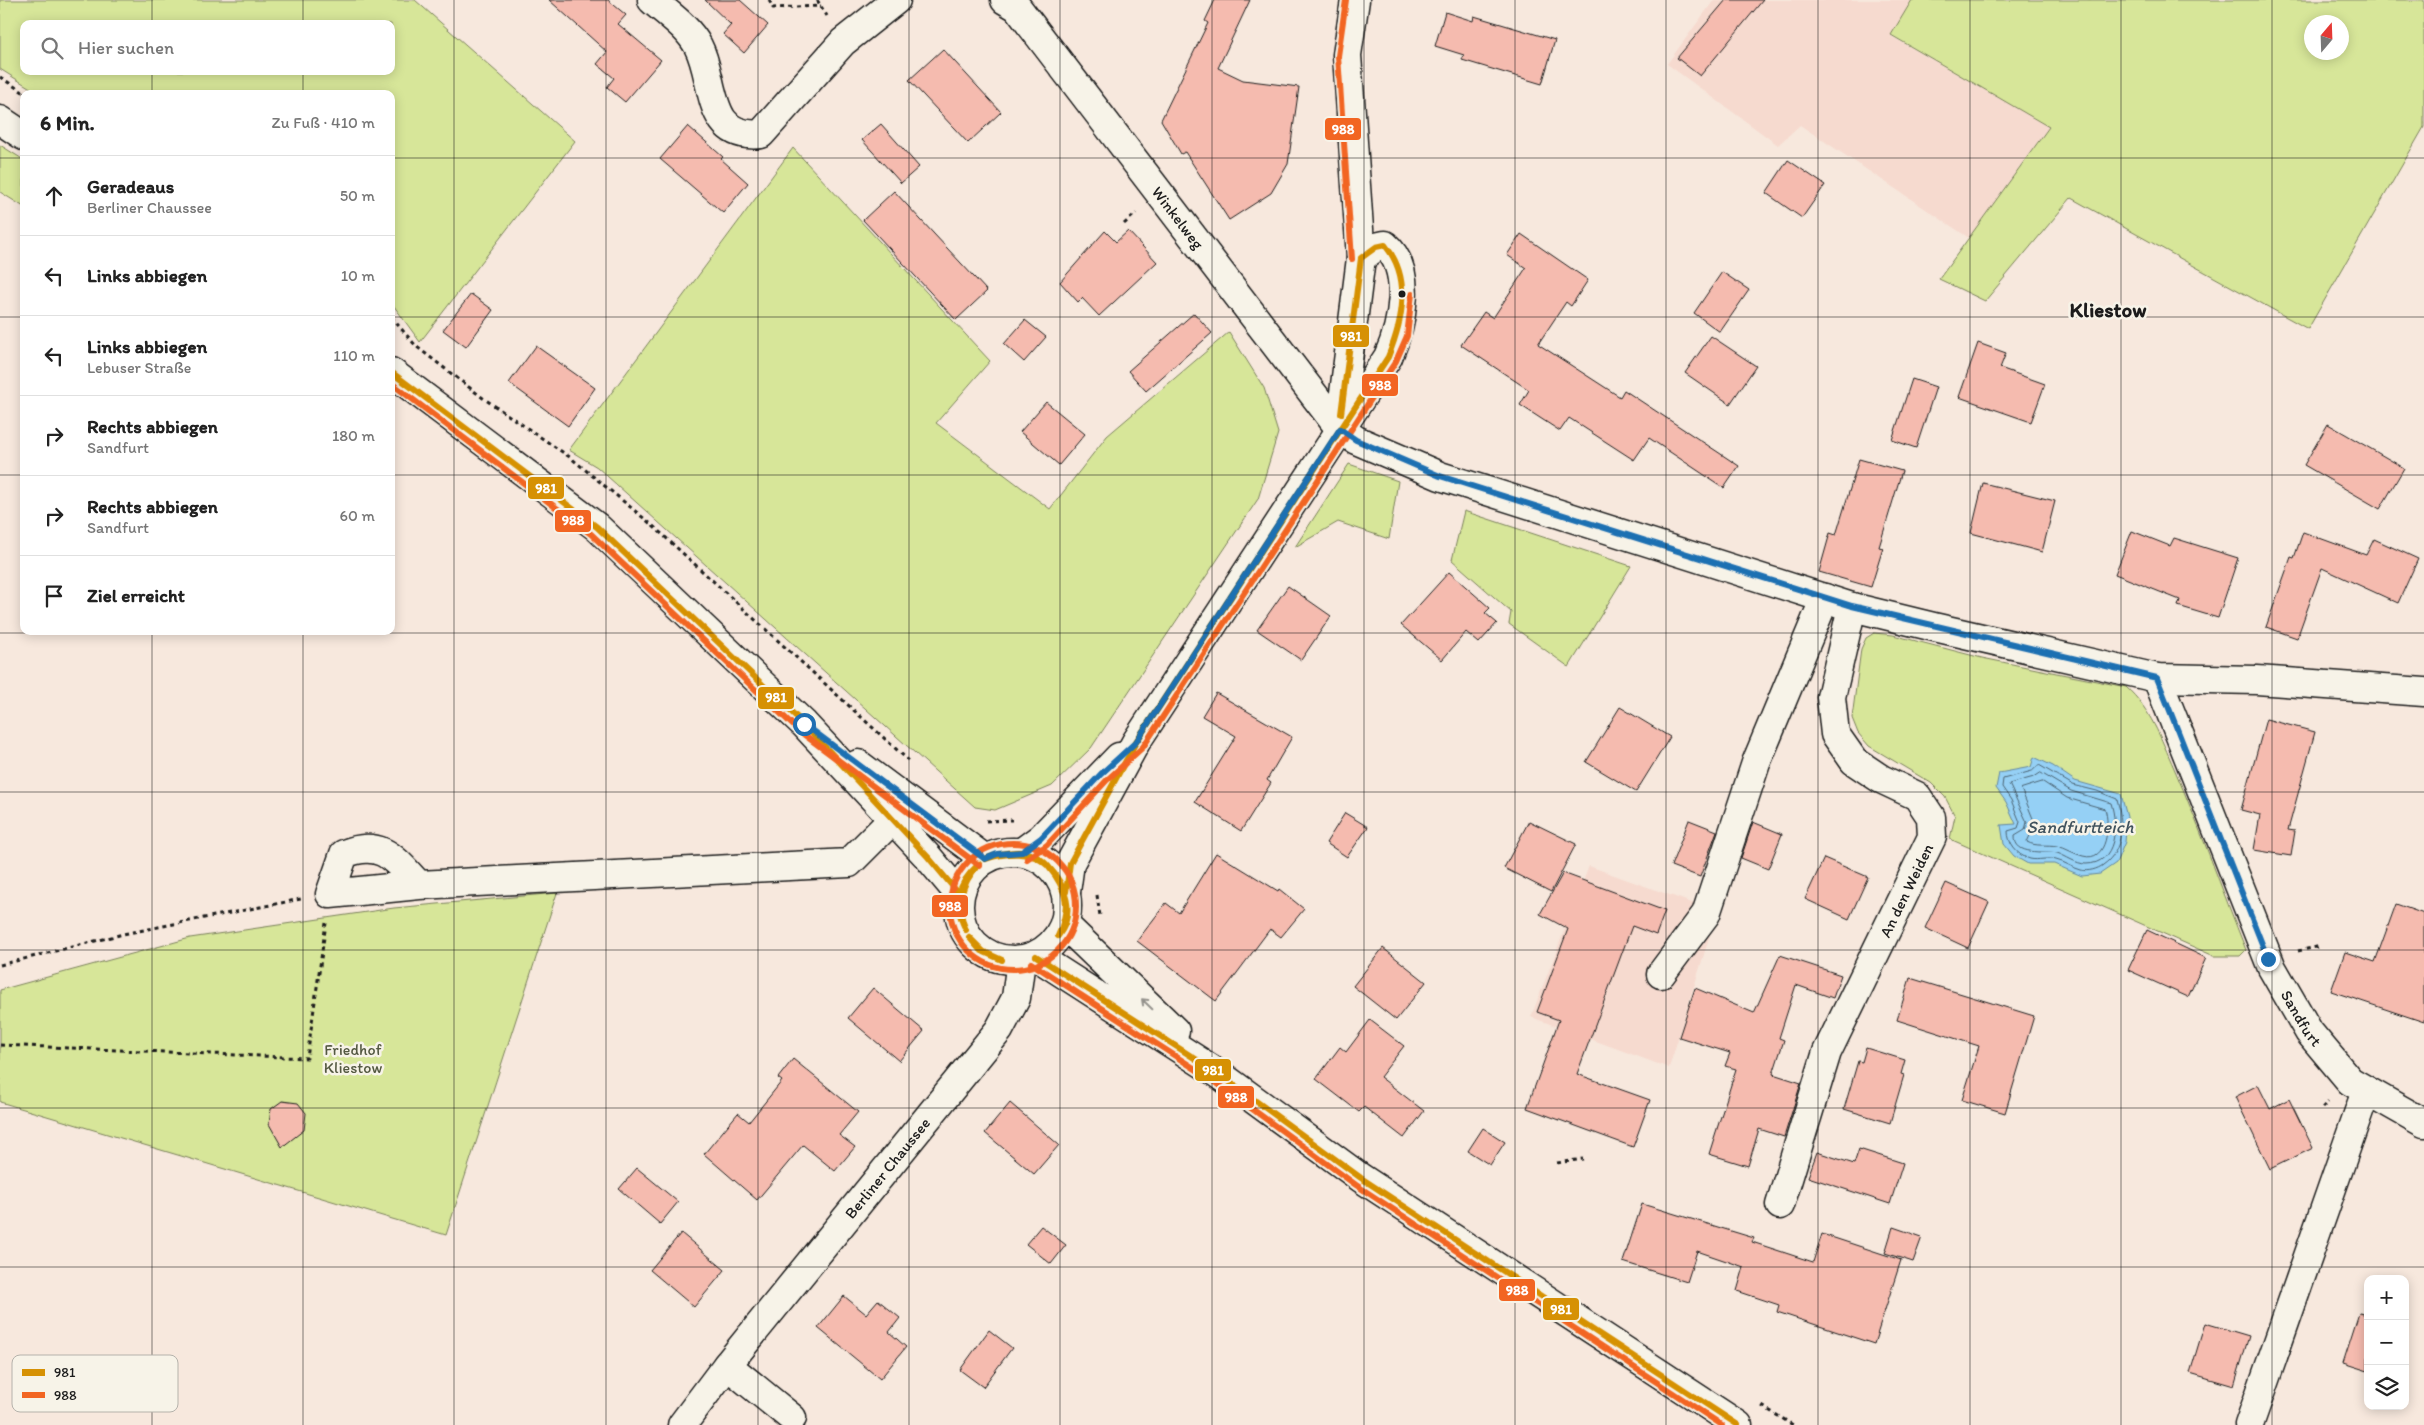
<!DOCTYPE html>
<html lang="de">
<meta charset="utf-8">
<style>
body{margin:0;font-family:Itim,sans-serif;background:#f2f2f2;color:#222}
.controls{position:absolute;right:15px;bottom:15px;display:grid;overflow:hidden;border-radius:10px;box-shadow:0 2px 12px #0003}
.controls button{width:45px;height:45px;display:grid;place-items:center;padding:0;border:0;border-bottom:1px solid #e0e0e0;background:#fff;color:#222;font:25px sans-serif}
.compass{position:absolute;left:2304px;top:15px;width:45px;height:45px;border-radius:50%;background:#fff;box-shadow:0 2px 12px #0003;rotate:19deg}
.stop{position:absolute;width:15px;height:15px;margin:-11px;border:4px solid #1f6fb2;border-radius:50%;background:#fff}
.stop.end{background:#1f6fb2;border-color:#fff;box-shadow:0 1px 5px #0008}
.list{margin:0;padding:0;list-style:none}
h2{display:flex;justify-content:space-between;align-items:center;height:65px;margin:0;padding:0 20px;font-size:21px}
h2 small{font-size:16px;font-weight:400;color:#767676}
.list li{display:grid;grid-template-columns:32px 1fr auto;gap:15px;align-items:center;box-sizing:border-box;height:80px;padding:0 20px;border-top:1px solid #e0e0e0}
.list b{display:block;font-size:19px;white-space:nowrap}
.list p{margin:0;font-size:16px;white-space:nowrap;color:#767676}
.list em{font-size:16px;font-style:normal;color:#767676}
.icon{flex:none;width:28px;height:28px;fill:none;stroke:currentColor;stroke-width:2;stroke-linecap:round;stroke-linejoin:round}
.map{position:relative;flex:none;width:2424px;height:1425px;overflow:hidden}
.search{position:absolute;background:#fff;box-shadow:0 2px 12px #0003;left:20px;top:20px;width:375px;height:55px;display:flex;align-items:center;gap:12px;box-sizing:border-box;padding:0 18px;border-radius:10px;color:#767676;font-size:19px}
.panel{position:absolute;background:#fff;box-shadow:0 2px 12px #0003;left:20px;top:90px;width:375px;height:545px;border-radius:10px}
.map>svg:first-child{display:block}
.built{fill:#f6dacf}
.green{fill:#d7e699;stroke:#7a815a;fill-rule:evenodd}
.water{fill:#95d0f5;stroke:#65889e}
.lines{fill:none;stroke-linecap:round;stroke-linejoin:round}
.shore{stroke:#4c6473;stroke-width:1}
.building{fill:#f5bbaf;stroke:#1c1c1c}
.minor-casing{stroke:#1c1c1c;stroke-width:31}
.major-casing{stroke:#1c1c1c;stroke-width:31}
.path{stroke:#1c1c1c;stroke-width:3;stroke-dasharray:4 4;stroke-linecap:butt}
.minor{stroke:#f7f3e8;stroke-width:28}
.major{stroke:#f7f3e8;stroke-width:28}
.bus-1-casing{stroke:#f7f3e8;stroke-width:10}
.bus-2-casing{stroke:#f7f3e8;stroke-width:10}
.bus-1{stroke:#d69104;stroke-width:6}
.bus-2{stroke:#f26522;stroke-width:6}
.oneway{stroke:#94928c}
.route{stroke:#1f6fb2;stroke-width:6}
.grid{fill:none;stroke:#1c1c1c;stroke-width:1;stroke-opacity:0.55}
.bus-dot{fill:#1c1c1c;stroke:#f7f3e8;stroke-width:2}
.labels{text-anchor:middle;dominant-baseline:central;stroke-width:5;stroke-linejoin:round;paint-order:stroke}
.street-label{font-size:16px;fill:#1c1c1c;stroke:#f7f3e8}
.park-label{font-size:16px;fill:#545942;stroke:#f7f3e8}
.water-label{font-size:18px;font-style:italic;fill:#40525d;stroke:#f7f3e8}
.district-label{font-size:21px;font-weight:bold;fill:#1c1c1c;stroke:#f7f3e8}
.key{fill:#f7f3e8;stroke:#b5b2ab;stroke-width:1}
.key-label{font-size:14px;fill:#1c1c1c}
.line-badge{stroke:#f7f3e8;stroke-width:2}
.badge-label{font-size:14px;text-anchor:middle;font-weight:bold;fill:#fff}
</style>
<div class="map">
<svg width="2424" height="1425" viewBox="0 0 2424 1425">
<rect width="100%" height="100%" fill="#f7e8dd"/>
<filter id="ink" filterUnits="userSpaceOnUse"><feTurbulence type="fractalNoise" baseFrequency=".02" numOctaves="2"/><feDisplacementMap in="SourceGraphic" scale="10" xChannelSelector="R" yChannelSelector="G"/><feConvolveMatrix kernelMatrix="1 2 1 2 8 2 1 2 1" color-interpolation-filters="sRGB"/></filter>
<g filter="url(#ink)">
<path class="built" d="M1714,0H1912L1891,36L2049,127L1969,238L1800,125L1778,145L1667,64Z
M1589,866L1717,912L1669,1068L1531,1017Z"/>
<path class="green" d="M0,0H415L575,141L420,342L391,302V94H40L0,69ZM24,24H391V71H24Z
M1912,0H2424V127L2308,329L2071,198L1985,301L1939,279L2049,127L1891,35ZM2312,22H2342V52H2312Z
M0,145L24,160V207L0,192Z
M793,148L990,361L936,423L1050,509L1107,436L1229,332L1264,388L1278,433L1258,499L1091,748L1052,786L995,810L975,807L597,467L569,450Z
M1349,464L1398,481L1389,539L1338,522L1295,547Z
M1464,511L1631,566L1569,667L1509,624L1511,612L1452,560Z
M1874,633L1893,635L1982,658L2126,687C2150,708 2161,739 2174,768C2200,828 2222,890 2246,950L2240,956H2214L1950,839L1955,816L1945,797L1931,783L1869,746L1858,733L1852,718L1861,649L1866,638Z
M557,893L446,1235L0,1102V990L190,938L394,908Z"/>
<path class="water" d="M2034,757L2053,766L2075,781L2121,794L2127,817L2125,842L2116,863L2100,874L2082,876L2054,864H2028L2014,856L2004,844L2001,825L2016,824L2006,802L1996,788L1999,773L2031,767Z"/>
<g class="lines">
<path class="shore" d="M2039,765L2073,785L2097,791L2117,799C2123,821 2125,850 2103,865C2098,869 2088,872 2081,870C2073,868 2065,862 2056,860C2048,857 2038,861 2030,859C2016,855 2008,843 2008,831L2018,828L2020,822L2011,800L2002,787L2003,779L2032,771Z
M2041,773L2071,791L2111,803C2118,825 2117,864 2086,864C2076,864 2066,856 2057,853C2045,850 2014,857 2015,836L2025,830L2027,822L2009,784L2034,777Z
M2043,782L2067,798L2105,809C2110,824 2108,863 2083,856C2074,854 2066,848 2057,846C2047,844 2036,847 2027,842L2033,829L2034,821L2021,789Z"/>
</g>
<path class="building" d="M549,0H608L626,15L618,24L661,60L625,102L607,87L614,78L597,64L607,52Z
M705,0H740L768,25L744,53L723,34L731,25Z
M1215,0H1250L1218,68L1243,80L1299,87L1288,164L1271,193L1229,220L1185,152L1181,154L1161,120L1208,23L1205,21Z
M1726,0H1763L1700,76L1677,58Z
M1445,12L1473,21L1474,16L1555,40L1542,84L1462,60L1464,55L1435,46Z
M943,49L1001,112L968,143L909,80Z
M881,124L919,167L901,183L862,140Z
M688,126L723,157L721,159L748,183L723,213L660,159Z
M1788,160L1825,185L1802,218L1766,193Z
M894,191L987,291L956,320L863,220Z
M1105,231L1116,242L1128,231L1157,262L1099,316L1082,298L1078,302L1060,282Z
M1521,234L1588,280L1571,306L1566,302L1538,344L1620,397L1624,390L1739,466L1724,488L1649,438L1634,460L1569,418L1560,431L1520,405L1529,390L1461,345L1484,312L1493,318L1526,268L1507,255Z
M1722,272L1749,290L1720,332L1694,313Z
M471,294L493,310L466,347L443,330Z
M1194,313L1212,333L1146,391L1128,371Z
M1025,320L1046,337L1024,362L1004,344Z
M1711,336L1756,366L1730,404L1685,373Z
M1978,343L2006,353L2000,368L2045,384L2031,422L1959,397Z
M536,346L595,388L568,426L509,383Z
M1912,379L1936,387L1916,448L1892,440Z
M1046,402L1085,434L1059,465L1020,432Z
M2328,424L2404,468L2380,509L2304,465Z
M1859,459L1902,471L1879,547L1883,548L1871,587L1819,572L1830,533L1836,535Z
M1983,483L2055,501L2042,552L1971,533Z
M2132,531L2170,546L2174,538L2238,558L2218,618L2178,606L2180,600L2115,574Z
M2303,532L2366,555L2374,539L2418,559L2398,603L2322,568L2297,638L2266,627L2291,557L2294,558Z
M1449,572L1490,608L1485,613L1497,623L1479,643L1466,632L1442,660L1401,625Z
M1288,586L1331,616L1301,660L1257,630Z
M1216,693L1292,737L1267,780L1271,783L1241,831L1195,802L1236,736L1202,716Z
M1620,707L1670,737L1636,792L1586,762Z
M2266,719L2315,732L2288,830L2295,831L2291,856L2254,850L2260,815L2241,810Z
M1345,813L1368,827L1347,857L1326,843Z
M1689,820L1717,831L1700,877L1671,866Z
M1529,821L1576,844L1551,892L1504,868Z
M1753,822L1782,834L1768,869L1741,858Z
M1216,853L1278,891L1279,889L1304,909L1281,937L1270,929L1216,1001L1137,941L1166,903L1179,913Z
M1824,858L1868,877L1849,919L1805,899Z
M1563,873L1665,911L1656,935L1632,926L1577,1074L1650,1100L1633,1147L1527,1108L1559,1020L1537,1012L1568,929L1540,914Z
M1946,883L1989,902L1968,948L1925,928Z
M2396,904L2424,914V1022L2331,991L2345,952L2375,962Z
M2147,930L2206,958L2188,997L2128,970Z
M1383,948L1426,982L1396,1020L1353,986Z
M1780,955L1841,975L1833,998L1796,985L1779,1038L1784,1040L1773,1074L1801,1083L1784,1137L1759,1129L1748,1166L1709,1154L1736,1069L1725,1066L1730,1053L1679,1037L1695,988L1754,1013Z
M1910,978L2034,1016L2005,1113L1962,1100L1979,1046L1897,1020Z
M873,988L924,1031L899,1061L848,1018Z
M1370,1020L1404,1046L1380,1077L1424,1111L1404,1138L1364,1107L1359,1112L1316,1079L1340,1047L1346,1052Z
M1866,1048L1905,1060L1901,1074L1904,1075L1890,1123L1844,1109L1858,1061L1862,1062Z
M793,1059L858,1112L839,1135L855,1147L835,1171L803,1145L757,1200L704,1154L738,1113L749,1122L782,1081L778,1078Z
M2258,1085L2270,1109L2289,1099L2313,1148L2270,1169L2235,1097Z
M282,1101L298,1103L306,1113L304,1130L282,1147L269,1124L271,1109Z
M1010,1103L1059,1145L1034,1174L985,1133Z
M1483,1128L1505,1142L1490,1165L1468,1151Z
M1859,1149L1903,1163L1890,1204L1808,1177L1817,1152L1854,1164Z
M637,1168L678,1202L660,1224L619,1189Z
M1642,1204L1754,1238L1752,1242L1813,1262L1822,1234L1901,1260L1874,1344L1777,1312L1779,1305L1737,1291L1744,1267L1697,1251L1687,1282L1623,1262Z
M1041,1226L1066,1245L1051,1264L1026,1244Z
M1893,1227L1922,1237L1913,1262L1885,1253Z
M681,1233L725,1270L694,1307L650,1270Z
M844,1296L866,1314L878,1300L900,1318L889,1332L906,1347L880,1379L818,1328Z
M2359,1313L2368,1315V1371L2343,1363Z
M2205,1323L2249,1336L2234,1386L2190,1373Z
M989,1330L1012,1348L983,1387L960,1370Z"/>
<g class="lines">
<g class="minor-casing">
<g id="minor">
<path d="M652,0C668,14 688,27 698,46C716,80 705,140 761,134L843,42L896,0"/>
<path id="s1" d="M1005,0L1017,7L1340,429L1356,440L1440,476L1852,607L1934,627L2157,678L2257,680L2424,692"/>
<path d="M1340,425L1361,258L1347,55L1355,0"/>
<path id="s2" d="M2157,678L2272,968L2309,1032L2350,1081L2424,1123"/>
<path d="M1022,852L1041,838L1119,757"/>
<path d="M419,885C395,860 382,838 344,854L330,894L419,885L849,863L892,820"/>
<path d="M1066,892L1070,863L1136,742L1388,357C1402,326 1414,270 1385,245L1376,247L1361,258"/>
<path d="M1661,974L1706,914L1756,763L1825,598"/>
<path id="s3" d="M1780,1205L1827,1052L1932,837L1931,817L1917,796L1881,779L1854,761L1835,734L1831,697L1852,607"/>
<path d="M727,1365L792,1418"/>
<path id="s4" d="M682,1425L727,1365L999,1030L1016,998L1021,960"/>
<path d="M2249,1425L2366,1091"/>
</g>
</g>
<g class="major-casing">
<path id="major" d="M0,120L24,136
M391,372L597,527L804,724L928,857L959,894
M858,764L985,859
M959 906a54 54 0 1 1 108 0a54 54 0 1 1-108 0Z
M1064,924L1175,1031
M1036,956L1219,1074L1361,1178L1738,1425"/>
</g>
<path class="path" d="M769,0L773,8L821,6
M817,0L827,16
M0,77L26,94
M1124,224L1136,213
M391,317L417,347L483,398L571,458L652,525L908,760
M986,821L1012,820
M1097,895L1100,916
M2298,951L2321,946
M0,965L123,934L301,899
M0,1045L307,1058L326,923
M2322,1108L2328,1102
M1557,1163L1583,1159
M1762,1406L1793,1425"/>
<use href="#minor" class="minor"/>
<use href="#major" class="major"/>
<g class="bus-1-casing">
<path id="bus-1" d="M391,372L597,527L804,724L928,857L959,894
M1341,414L1361,258
M985,859C1007,851 1030,846 1048,866
M985,859C1006,853 1031,849 1048,866
M1048,866C1066,885 1076,914 1058,936
M1048,866C1068,890 1071,908 1058,936
M1066,892L1070,863L1136,742L1388,357C1403,320 1412,278 1385,245L1376,247L1361,258
M966,930C952,903 957,884 979,864
M966,930C955,904 961,884 979,864
M969,937L984,952L1002,960
M969,937L980,950L1002,960
M1036,956L1219,1074L1361,1178L1738,1425"/>
</g>
<g class="bus-2-casing">
<path id="bus-2" d="M1346,0L1338,56L1352,259
M391,383L591,534L798,730L980,866
M950 906a63 63 0 1 1 126 0a63 63 0 1 1-126 0Z
M1027,859L1047,845L1107,780L1143,747L1396,361L1407,336L1412,294
M1031,963L1214,1081L1356,1185L1722,1425"/>
</g>
<use href="#bus-1" class="bus-1"/>
<use href="#bus-2" class="bus-2"/>
</g>
<defs><path id="oneway-shaft" d="M-6 0H5M1.5-3L5.5 0L1.5 3" fill="none" stroke-width="1.6" stroke-linecap="round" stroke-linejoin="round" transform="scale(1.25)"/></defs>
<use class="oneway" href="#oneway-shaft" transform="translate(1147 1004) rotate(-136)"/>
</g>
<g class="lines" filter="url(#ink)">
<path class="route" d="M804,724L985,859L997,854L1022,852L1041,838L1101,774L1136,742L1340,429L1356,440L1440,476L1852,606L2157,678L2268,959"/>
</g>
<path class="grid" d="M152,0V24M303,0V24M454,0V1425M606,0V1425M758,0V1425M909,0V1425M1060,0V1425M1212,0V1425M1364,0V1425M1515,0V1425M1666,0V1425M1818,0V1425M1970,0V1425M2121,0V1425M2272,0V1425M152,71V94M303,71V94M0,158H24M391,158H2424M0,317H24M391,317H2424M0,475H24M391,475H2424M152,631V1425M303,631V1425M0,633H2424M0,792H2424M0,950H2424M0,1108H2424M0,1267H2424"/>
<circle class="bus-dot" cx="1402" cy="294" r="4.5"/>
<g class="labels">
<g class="street-label">
<text stroke="none"><textPath href="#s1" startOffset="279">Winkelweg</textPath></text>
<text stroke="none"><textPath href="#s3" startOffset="340">An den Weiden</textPath></text>
<text stroke="none"><textPath href="#s2" startOffset="370">Sandfurt</textPath></text>
<text stroke="none"><textPath href="#s4" startOffset="329">Berliner Chaussee</textPath></text>
</g>
<g class="park-label">
<text x="353" y="1049">Friedhof<tspan x="353" dy="18">Kliestow</tspan></text>
</g>
<g class="water-label">
<text x="2080" y="827">Sandfurtteich</text>
</g>
<g class="district-label">
<text x="2108" y="309">Kliestow</text>
</g>
</g>
<rect x="12" y="1355" width="166" height="57" rx="8" class="key"/>
<rect x="22" y="1369" width="23" height="7" fill="#d69104"/>
<rect x="22" y="1392" width="23" height="6" fill="#f26522"/>
<g class="key-label">
<text x="54" y="1377">981</text>
<text x="54" y="1400">988</text>
</g>
<g class="line-badge">
<rect x="1324" y="117" width="38" height="24" rx="5" fill="#f26522"/>
<rect x="1332" y="324" width="38" height="24" rx="5" fill="#d69104"/>
<rect x="1361" y="373" width="38" height="24" rx="5" fill="#f26522"/>
<rect x="527" y="476" width="38" height="24" rx="5" fill="#d69104"/>
<rect x="554" y="509" width="38" height="24" rx="5" fill="#f26522"/>
<rect x="757" y="686" width="38" height="24" rx="5" fill="#d69104"/>
<rect x="931" y="894" width="38" height="24" rx="5" fill="#f26522"/>
<rect x="1194" y="1058" width="38" height="24" rx="5" fill="#d69104"/>
<rect x="1217" y="1085" width="38" height="24" rx="5" fill="#f26522"/>
<rect x="1498" y="1278" width="38" height="24" rx="5" fill="#f26522"/>
<rect x="1542" y="1297" width="38" height="24" rx="5" fill="#d69104"/>
</g>
<g class="badge-label">
<text x="1343" y="134">988</text>
<text x="1351" y="341">981</text>
<text x="1380" y="390">988</text>
<text x="546" y="493">981</text>
<text x="573" y="525">988</text>
<text x="776" y="702">981</text>
<text x="950" y="911">988</text>
<text x="1213" y="1075">981</text>
<text x="1236" y="1102">988</text>
<text x="1517" y="1295">988</text>
<text x="1561" y="1314">981</text>
</g>
</svg>
<div class="controls">
<button>+</button>
<button>−</button>
<button><svg class="icon" aria-label="layers" viewBox="0 0 24 24"><path d="M12 4l9 5-9 5-9-5zM3 14l9 5 9-5"/></svg></button>
</div>
<svg class="compass" viewBox="-18 -18 36 36"><path d="M0-13l5 13h-10z" fill="#e53935"/><path d="M0 13l5-13h-10z" fill="#767676"/></svg>
<div class="stop" style="left:804px;top:724px"></div>
<div class="stop end" style="left:2268px;top:959px"></div>
<div class="search"><svg class="icon" aria-label="search" viewBox="0 0 24 24"><circle cx="10" cy="10" r="6"/><path d="M15 15l6 6"/></svg>Hier suchen</div>
<section class="panel">
<h2>6 Min.<small>Zu Fuß · 410 m</small></h2>
<ul class="list">
<li><svg class="icon" aria-label="ahead" viewBox="0 0 24 24"><path d="M12 20V5M6 11l6-6 6 6"/></svg><div><b>Geradeaus</b><p>Berliner Chaussee</p></div><em>50 m</em></li>
<li><svg class="icon" aria-label="left" viewBox="0 0 24 24"><path d="M17 20v-9H6M10 6l-5 5 5 5"/></svg><div><b>Links abbiegen</b></div><em>10 m</em></li>
<li><svg class="icon" aria-label="left" viewBox="0 0 24 24"><path d="M17 20v-9H6M10 6l-5 5 5 5"/></svg><div><b>Links abbiegen</b><p>Lebuser Straße</p></div><em>110 m</em></li>
<li><svg class="icon" aria-label="right" viewBox="0 0 24 24"><path d="M7 20v-9h11M14 6l5 5-5 5"/></svg><div><b>Rechts abbiegen</b><p>Sandfurt</p></div><em>180 m</em></li>
<li><svg class="icon" aria-label="right" viewBox="0 0 24 24"><path d="M7 20v-9h11M14 6l5 5-5 5"/></svg><div><b>Rechts abbiegen</b><p>Sandfurt</p></div><em>60 m</em></li>
<li><svg class="icon" aria-label="arrive" viewBox="0 0 24 24"><path d="M6 21V4h12l-3 4 3 4H6"/></svg><div><b>Ziel erreicht</b></div></li>
</ul>
</section>
</div>
